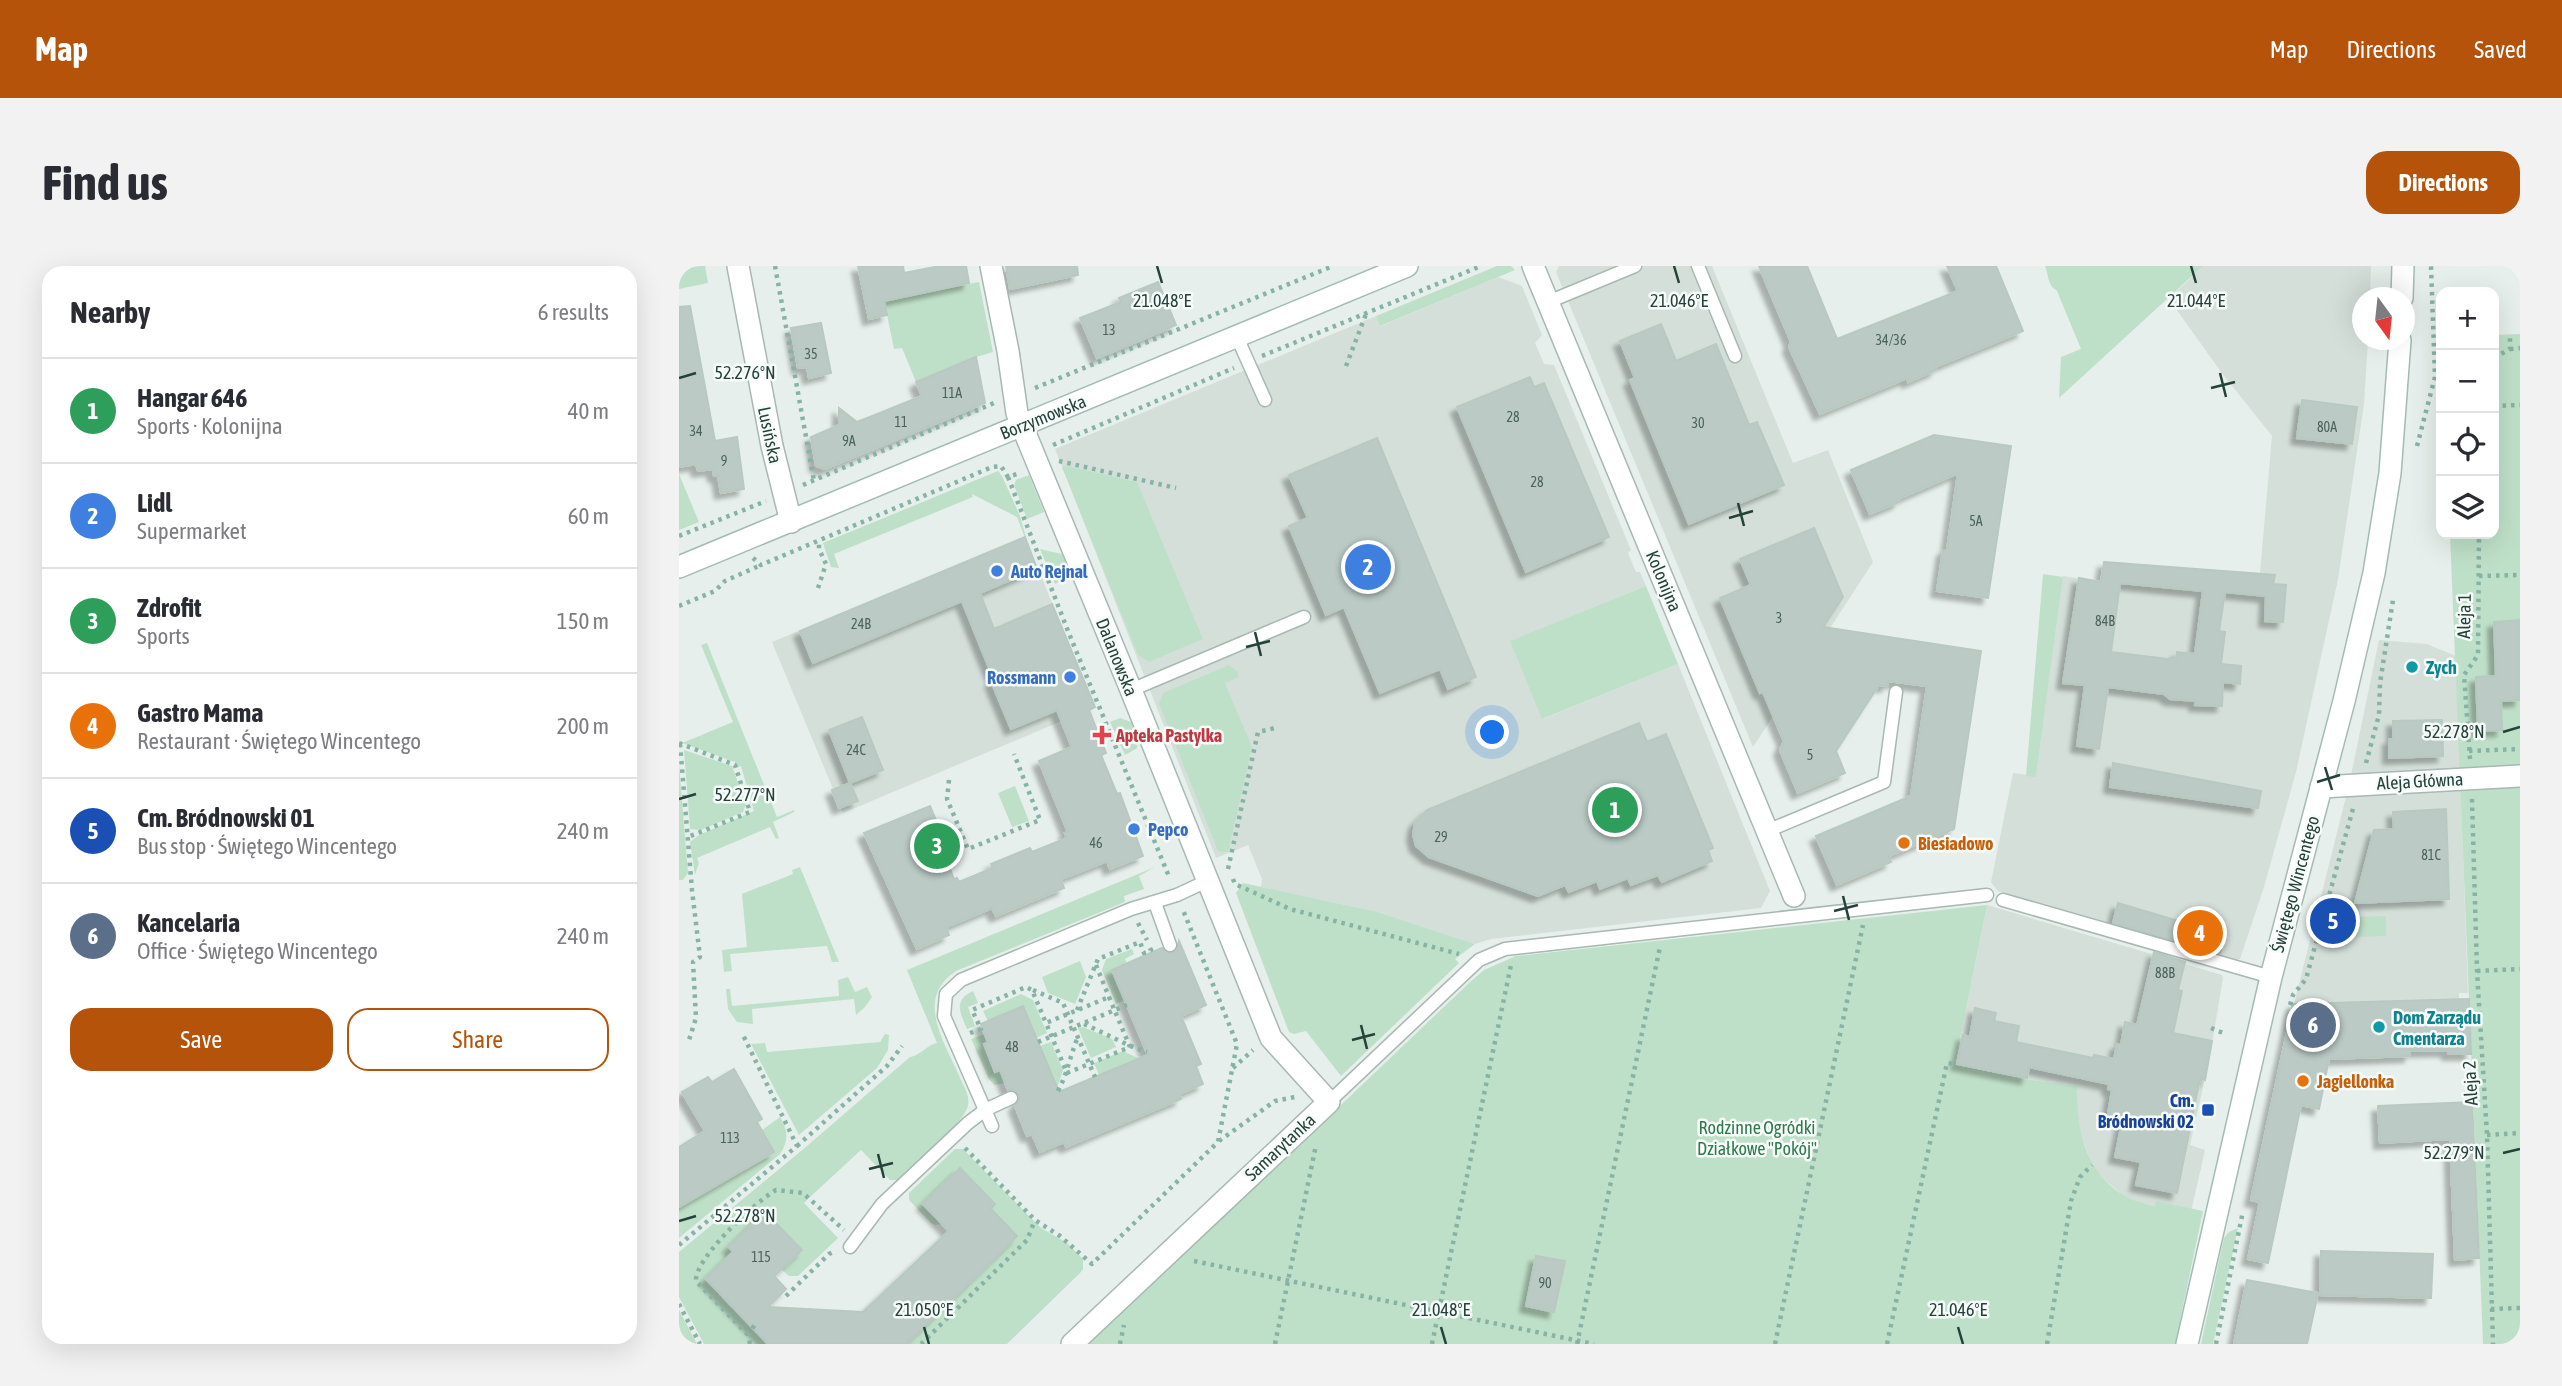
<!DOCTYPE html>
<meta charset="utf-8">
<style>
body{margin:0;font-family:"Asap Condensed",sans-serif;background:#f2f2f3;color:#2b2b33}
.controls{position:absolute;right:21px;top:21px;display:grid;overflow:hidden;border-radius:14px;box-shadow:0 7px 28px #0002}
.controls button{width:63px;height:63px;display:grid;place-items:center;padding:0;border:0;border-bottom:2px solid #e1e1e2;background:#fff;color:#2b2b33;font:35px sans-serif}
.compass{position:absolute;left:1673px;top:21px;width:63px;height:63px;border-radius:50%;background:#fff;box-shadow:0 7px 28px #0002;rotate:165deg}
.you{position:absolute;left:814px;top:467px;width:24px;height:24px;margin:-18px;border:5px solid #fff;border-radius:50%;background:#1a73e8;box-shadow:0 0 0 10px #1a73e833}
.badge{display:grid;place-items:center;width:46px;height:46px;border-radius:50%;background:#b45309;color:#fff;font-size:23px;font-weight:700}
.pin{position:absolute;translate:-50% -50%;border:4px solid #fff;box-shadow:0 2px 7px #0006}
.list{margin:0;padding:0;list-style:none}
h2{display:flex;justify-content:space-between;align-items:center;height:91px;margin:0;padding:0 28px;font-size:30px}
h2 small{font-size:23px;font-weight:400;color:#7c7c81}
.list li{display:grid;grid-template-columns:46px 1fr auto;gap:21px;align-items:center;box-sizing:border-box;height:105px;padding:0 28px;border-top:2px solid #e1e1e2}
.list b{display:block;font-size:26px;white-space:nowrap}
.list p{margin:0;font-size:23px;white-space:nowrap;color:#7c7c81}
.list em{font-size:23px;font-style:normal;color:#7c7c81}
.actions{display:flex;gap:14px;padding:21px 28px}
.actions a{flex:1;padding:16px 0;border:2px solid #b45309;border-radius:21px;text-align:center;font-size:24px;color:#b45309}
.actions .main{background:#b45309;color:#fff}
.icon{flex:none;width:38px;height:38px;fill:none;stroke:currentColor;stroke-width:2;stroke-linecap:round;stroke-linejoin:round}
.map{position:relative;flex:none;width:1841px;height:1078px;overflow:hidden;border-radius:21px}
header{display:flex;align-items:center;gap:42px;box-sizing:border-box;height:98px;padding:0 35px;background:#b45309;color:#fff}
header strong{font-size:33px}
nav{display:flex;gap:38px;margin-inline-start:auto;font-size:24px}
.intro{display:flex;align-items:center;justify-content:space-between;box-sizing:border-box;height:168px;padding:0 42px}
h1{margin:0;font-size:49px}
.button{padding:18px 32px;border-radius:21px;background:#b45309;color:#fff;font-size:24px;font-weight:700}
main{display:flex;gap:42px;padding:0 42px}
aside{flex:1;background:#fff;border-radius:21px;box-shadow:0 7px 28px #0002}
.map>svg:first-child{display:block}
.built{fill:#d4dfda}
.green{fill:#bfe0c8}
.building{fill:#bbcac4;stroke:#b8c9c2;stroke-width:2;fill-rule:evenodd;filter:url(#shadow)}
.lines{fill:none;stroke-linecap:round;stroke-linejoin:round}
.lane-casing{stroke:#a8b8b2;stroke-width:15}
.street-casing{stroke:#a8b8b2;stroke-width:24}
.secondary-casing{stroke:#a4bbb3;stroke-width:24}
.path{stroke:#86b3a5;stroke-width:4.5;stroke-dasharray:3.5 5;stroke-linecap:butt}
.lane{stroke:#fff;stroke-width:12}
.street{stroke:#fff;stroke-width:21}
.secondary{stroke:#fff;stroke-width:21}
.ticks{fill:none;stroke:#24423a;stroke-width:2.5}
.shop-dot{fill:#3f7fe0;stroke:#f7fbf9;stroke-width:2.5}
.culture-dot{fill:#0f9aa8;stroke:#f7fbf9;stroke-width:2.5}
.health-dot{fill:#e0444e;stroke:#f7fbf9;stroke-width:2.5}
.food-dot{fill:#e8710a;stroke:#f7fbf9;stroke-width:2.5}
.transit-dot{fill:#1a4fb4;stroke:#f7fbf9;stroke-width:2.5}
.labels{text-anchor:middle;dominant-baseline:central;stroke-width:5;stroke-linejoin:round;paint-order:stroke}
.number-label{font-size:14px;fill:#4a645c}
.street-label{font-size:18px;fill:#24423a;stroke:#f7fbf9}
.shop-label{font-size:18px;font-weight:bold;fill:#366cbe;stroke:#f7fbf9;text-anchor:start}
.culture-label{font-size:18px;font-weight:bold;fill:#0d838f;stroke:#f7fbf9;text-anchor:start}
.health-label{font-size:18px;font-weight:bold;fill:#be3a42;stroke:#f7fbf9;text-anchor:start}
.food-label{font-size:18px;font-weight:bold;fill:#c56008;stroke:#f7fbf9;text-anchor:start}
.transit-label{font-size:18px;font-weight:bold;fill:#164399;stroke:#f7fbf9;text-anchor:end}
.park-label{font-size:18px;fill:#2d7a4b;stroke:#f7fbf9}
.ticks-label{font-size:18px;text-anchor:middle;fill:#24423a;stroke:#f7fbf9;stroke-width:5;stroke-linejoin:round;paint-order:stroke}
</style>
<header>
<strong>Map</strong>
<nav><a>Map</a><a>Directions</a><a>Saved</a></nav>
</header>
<div class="intro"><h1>Find us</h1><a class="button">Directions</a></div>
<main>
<aside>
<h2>Nearby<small>6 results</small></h2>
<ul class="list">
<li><span class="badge" style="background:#2e9e5b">1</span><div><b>Hangar 646</b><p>Sports · Kolonijna</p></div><em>40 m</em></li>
<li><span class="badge" style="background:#3f7fe0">2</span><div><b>Lidl</b><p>Supermarket</p></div><em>60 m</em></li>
<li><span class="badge" style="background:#2e9e5b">3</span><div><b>Zdrofit</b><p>Sports</p></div><em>150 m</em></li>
<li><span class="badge" style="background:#e8710a">4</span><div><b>Gastro Mama</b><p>Restaurant · Świętego Wincentego</p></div><em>200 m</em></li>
<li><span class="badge" style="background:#1a4fb4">5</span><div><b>Cm. Bródnowski 01</b><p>Bus stop · Świętego Wincentego</p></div><em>240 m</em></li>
<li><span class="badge" style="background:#5c6f8a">6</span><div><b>Kancelaria</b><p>Office · Świętego Wincentego</p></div><em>240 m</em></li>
</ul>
<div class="actions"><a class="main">Save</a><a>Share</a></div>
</aside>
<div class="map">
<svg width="1841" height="1078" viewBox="0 0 1841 1078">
<defs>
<filter id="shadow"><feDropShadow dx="-6" dy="6" stdDeviation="2" flood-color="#0004"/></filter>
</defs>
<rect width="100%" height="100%" fill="#e6efeb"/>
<path class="built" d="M880,0H1033L1114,197L1149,184L1194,296L1074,481L877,6Z
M1524,0H1692L1691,31L1684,32V74H1689L1685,138L1659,313L1617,506L1585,621L1561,693L1554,695L1319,625L1312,616L1334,507L1357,510L1384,310L1422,316L1523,304L1581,307L1593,170L1542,106L1490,33Z
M819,11L843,20L863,69L856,77L865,98L875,99L952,284L949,287L957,306H961L967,320L832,375L864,453L999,398L1091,625L1082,642L812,673L796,678L699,646L582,621L583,613L569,579L537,592L376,183L697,50L702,60Z
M346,271L416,441L164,547L93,376Z
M1700,374L1748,378L1777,390L1789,727H1780V733L1615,738L1670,519Z
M1308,639L1543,709L1544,712L1530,795L1511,879L1526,884L1512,946L1459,937L1444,929L1424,913L1414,901L1403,871L1397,845L1398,820L1338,812L1276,798Z"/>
<path class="green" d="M0,0H26L29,17L0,23Z
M818,0H832L836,4L701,60L697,50Z
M1366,0H1524L1380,132L1382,91L1402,83L1378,25C1368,19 1370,10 1366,0Z
M300,16L314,86L297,91L237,116L223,82L215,83L205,34Z
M1841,68V1078H1804L1771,268H1815V69Z
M387,200L458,216L524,373L470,396L459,389L383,201Z
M319,205L323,210L341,250L350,282L338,251L293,228L294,231L155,288L160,302L152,301L144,277Z
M0,208L20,256L0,264Z
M350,209L365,246L348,253L335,219L337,214Z
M361,283L383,288L391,307L388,312L376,318Z
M1364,308L1384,311L1357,511L1347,510Z
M967,320L999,398L863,453L831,375Z
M28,377L98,551L115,544V546L94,556L100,572L97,573L91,561L18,592L20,597L16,609L11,576L20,569L75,545L62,500L59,501L56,496L3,477L54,456L22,379Z
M550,399L558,405L560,411L546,417L573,481L549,586L539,585L480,438L484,427Z
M441,452L452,456L459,475L458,482L446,489L431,456Z
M5,484L53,500L67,538L64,546L22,564L11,563Z
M0,499L9,607L4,614H0Z
M336,520L350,555L333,561L319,527Z
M121,601L160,696H153L148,680L51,688L53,705L45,706L43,684L68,681L63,628L114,608L113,604Z
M476,601L460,610L465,623L445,630L446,636L277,705C234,733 267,778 282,814C286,822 291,831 289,840C283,860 236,898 219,914H211L182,884L130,932L125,937L159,972L119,1010H110L102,1003L122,983L86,946L50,981L54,986L27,1013L50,1037L66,1045L62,1050L89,1078H25L0,1031V986L128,880L231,791C242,789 248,779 258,777L228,704Z
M564,617L699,646L796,678L776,693L780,697L662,810L627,765L615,768L610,766L557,627Z
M1308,639L1276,798L1338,812L1398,820C1397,876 1414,929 1476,940L1477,935L1524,945L1496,1078H408L495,993L498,995L791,716L805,704L837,690Z
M1707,650V670L1669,671L1674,651Z
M453,683L455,688L446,693L448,698L434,704L446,734L437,738L423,704L427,693Z
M401,695L407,711L396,738L369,727L363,711Z
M169,711L176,726L188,721L193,731L186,741L177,749L175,733L73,743L74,758L58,756L49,743L47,723H51L53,740L160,730L159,714Z
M294,725L299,737L289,741L296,760L288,763C281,747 274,734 294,725Z
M342,728L354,734L368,767L357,772L344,741L309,755L304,745Z
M404,761L433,773L437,781L412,792L399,762Z
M206,768L210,769L209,784L198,802L120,869L72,778L86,777L88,786L201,776Z
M306,768L309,777L305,779L315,806L321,804L326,817L315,819L310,813L292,773Z
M372,776L384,804L378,822L361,780Z
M444,785L461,793L420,809L415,797Z
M101,851C109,863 110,876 101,888L0,972V941L95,887L83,864Z
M276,883H284L362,962L388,977L404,993V1003L401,1007L328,1078H227L266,1040L262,1036L274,1033L282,1025L278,1020L289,1009L294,1014L338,970L312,943L316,938L281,902L244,938L263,958L256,959L252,957L230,934V927Z
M1559,962L1534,1078H1522L1545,972L1550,966Z
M0,1043V1044L18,1078H0Z"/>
<path class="building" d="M179,0H224L225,7L261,0H287L290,17L205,35L208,49L190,53Z
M327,0H398L399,9L331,23Z
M1080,0H1128L1158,73L1279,25L1268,0H1317L1344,65L1256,101L1257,104L1229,116L1228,112L1141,148L1110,81L1112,76Z
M479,16L497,59L418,92L401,52L442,36L440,32Z
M11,40L36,175L58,171L65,223L42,227L39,210H35L34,203L19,205L17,198L0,201V41Z
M142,57L152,107L130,112L128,101L119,102L112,62Z
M982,58L997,95L1037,78L1070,159L1078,156L1105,219L1010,258L951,114L956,112L941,75Z
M297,91L306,137L146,203L137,200L132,171L160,159V142L178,156L196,149L243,130L237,116Z
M851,111L855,121L865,117L930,271L847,306L778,141Z
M1623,134L1678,141L1673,178L1618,172Z
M1255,169L1332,180L1309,332L1258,325L1264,284H1268L1279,207L1219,233L1220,236L1191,248L1172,204Z
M698,172L797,411L769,423L761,403L701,427L665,341L647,349L610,260L629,252L610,209Z
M1135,262L1164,331L1144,361L1302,385L1275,563L1210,590L1212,596L1158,619L1137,570L1232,530L1248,420L1209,415L1208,420L1200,419L1157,485L1166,507L1119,527L1101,484L1105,475L1084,426L1081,427L1041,332L1072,319L1061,293Z
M346,271L358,303L301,327L315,363L373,338L416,441L410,444L427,487L422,489L438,528L441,527L464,590L431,603L428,595L382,613L385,622L317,650L313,642L267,661L270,669L238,683L185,567L251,540L259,559L254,561L275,613L278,612L280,616L314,602L312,598L351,582L353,586L388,572L386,567L389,566L360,495L393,481L378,444L332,463L312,415L315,414L283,335L134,397L121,365Z
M1425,296L1596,309L1594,318L1607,319L1604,356L1586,355L1587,330L1546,326L1540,365L1546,366L1542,398L1562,400L1561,418L1544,416L1543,440L1516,439L1517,435L1491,433L1485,428L1429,421L1420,483L1398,480L1406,419L1384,417L1400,312L1422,316ZM1441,317L1524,325L1516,388L1498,386L1497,394L1432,386Z
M1841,354V434L1822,435L1823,464L1799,465L1797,411L1817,410L1815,356Z
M183,451L204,504L171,517L150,464Z
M1763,454L1764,490L1710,492V473H1714V455Z
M960,457L968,476L987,468L1034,582L1029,584L1033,595L983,616L979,609L952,619L949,612L921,623L918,615L890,626L886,619L859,630L750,591L737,580L734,569L736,557L748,544Z
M1434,497L1582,525L1579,542L1431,521Z
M171,517L179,535L160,542L153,524Z
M1767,543L1770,633L1676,637L1695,564L1715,563L1714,546Z
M1439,637L1546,669L1541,687L1434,657Z
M500,675L527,739L502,750L522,798L517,800L524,818L500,828L502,833L387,881L385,876L361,886L353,868L348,870L336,840L341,833L340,828L333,823L329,824L321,804L316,806L305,778L309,777L302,758L344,740L380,826L416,811L469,789L433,704L483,682L489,687H495L498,684Z
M1475,686L1506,696L1499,724L1503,725L1494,767L1533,775L1526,814L1521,812L1498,927L1457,919L1462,896L1436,891L1444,851L1429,848L1433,824L1429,823L1430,818L1350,801L1348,812L1278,798L1284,769L1291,771L1296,742L1317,747L1315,755L1340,760L1337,776L1414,792L1415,789L1435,793L1438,778L1442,779L1446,756L1458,759Z
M1790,733L1792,788H1769V784L1731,785V790L1650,793L1640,843L1622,839L1589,997L1569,993L1581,936L1572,934L1614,738Z
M55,803L83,853L78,856L95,886L0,941V881L26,865L3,826L29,811L33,816Z
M1793,836L1800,992L1776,994L1771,873L1701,877L1699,840Z
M281,902L316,938L312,943L338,970L227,1078H89L27,1013L54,986L50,981L86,946L123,984L95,1010L107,1023L89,1041L184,1046L270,965L244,938Z
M1642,985L1754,988L1752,1032L1641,1029Z
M857,990L886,995L875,1046L847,1040Z
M1568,1014L1639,1027L1628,1078H1555Z"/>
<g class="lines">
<g class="lane-casing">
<path id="lane" d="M1019,0L1056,90
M869,36L956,0
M558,71L586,134
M452,424L625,351
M1088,565L1205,516L1217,426
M1324,634L1592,711
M476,637L491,679
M650,836L800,694L826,683L1308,629
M313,860L265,750L267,728L282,714L452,643L498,629L528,615
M171,981L203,938L289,857L306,844L332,832"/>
</g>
<g class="street-casing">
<path id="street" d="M59,0L93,180L112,256
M312,0L329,85L338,147L348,172L452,424L592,772L650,836L393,1078
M854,0L1115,630
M1642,521L1841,510"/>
</g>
<g class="secondary-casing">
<path id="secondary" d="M1723,32L1724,0
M0,301L728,0
M1508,1078L1592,711L1665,435L1695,307L1711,207L1721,74"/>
</g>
<path class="path" d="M96,0L135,215
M1831,83L1841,82
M583,90L802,0
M1815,92L1831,83V68
M667,100L687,48
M356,122L654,0
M1815,140L1841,139
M374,179L555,102
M1738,180L1756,111L1752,0
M380,195L497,222
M329,211L389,365L491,613
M124,219L315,137
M0,270L87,235
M74,292L82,299L313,201L322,200L329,211L341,207
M1800,310L1841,309
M139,322L147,298L140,283V274
M0,340L36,325L46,315L82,299
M0,477L56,499L71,546L9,571
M1,478L13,624L21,691L14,696L17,752L10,774
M1790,485L1841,483
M1791,493L1785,409L1799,389L1800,268
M1687,497L1700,449L1701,417L1714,334
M270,514L268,533L289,583L361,554L335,488
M1793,533L1798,705L1808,869L1814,1078
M549,603L579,466L596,462
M554,613L556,618L611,643L780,688
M459,657L468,674
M417,699L430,731
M1798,705L1841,703
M354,724L384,737L416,811
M430,731L451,781L388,807L367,757Z
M1611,739L1614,729L1627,713L1675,539
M398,744L419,693L461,676L465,687L472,684L471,682
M405,758C426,767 446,779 468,786
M1532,762L1544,767
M291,767L302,763L293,744L347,721L353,724L367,757
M359,776L448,739
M554,802L574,784
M379,825C388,808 391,791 398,773
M1808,869L1841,867
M540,875L596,835L616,831
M118,880L208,800L223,780
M286,882L356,954L381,970L413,998L539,876L558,778L504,644
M0,979L118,880L64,769
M515,995L915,1078
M107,1030L150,988L154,986
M0,1038L21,1078
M1812,1043L1841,1042
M69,1069L17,1015C15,993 77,935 97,924L124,927L165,964
M71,1078L69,1069L77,1057
M242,1078L348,974L356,954
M441,1078L445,1059
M596,1078L637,879
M753,1078L832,699
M898,1078L981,681
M1096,1078L1184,659
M1208,1078L1268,797L1276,798
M1368,1078L1392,935L1401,911L1413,899
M1537,1078L1564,945"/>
<use href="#lane" class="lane"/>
<use href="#street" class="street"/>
<use href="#secondary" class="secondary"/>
</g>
<path class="ticks" d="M478,0L483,17M995,0L1000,17M1512,0L1517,17M1541,107L1547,131M0,112L17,107M1532,122L1556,116M1059,237L1065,260M1050,252L1074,245M576,366L582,390M567,381L591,375M1824,466L1841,461M1646,501L1653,524M1638,516L1661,509M0,533L17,528M1164,630L1170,654M1155,645L1179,639M682,759L688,783M673,774L696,768M1824,887L1841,883M199,888L205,912M190,903L214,897M0,955L17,950M245,1061L250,1078M762,1061L767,1078M1279,1061L1284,1078"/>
<g class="shop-dot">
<circle cx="318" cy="305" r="7"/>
<circle cx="391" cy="411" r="7"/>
<circle cx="455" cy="563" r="7"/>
</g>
<g class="culture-dot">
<circle cx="1733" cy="401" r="7"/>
<circle cx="1700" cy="761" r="7"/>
</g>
<path class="health-dot" d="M419.5 458.5h7v7h7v7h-7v7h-7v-7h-7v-7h7z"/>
<g class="food-dot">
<circle cx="1225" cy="577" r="7"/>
<circle cx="1624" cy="815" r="7"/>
</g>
<rect class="transit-dot" x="1522" y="837" width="14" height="14" rx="3.5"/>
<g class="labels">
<g class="number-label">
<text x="430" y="64">13</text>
<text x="1212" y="74">34/36</text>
<text x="132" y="88">35</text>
<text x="273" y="127">11A</text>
<text x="834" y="151">28</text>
<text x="222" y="156">11</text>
<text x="1019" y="157">30</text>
<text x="1648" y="161">80A</text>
<text x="17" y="165">34</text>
<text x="170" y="175">9A</text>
<text x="45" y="195">9</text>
<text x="858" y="216">28</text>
<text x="1297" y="255">5A</text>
<text x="1100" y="352">3</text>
<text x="1426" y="355">84B</text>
<text x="182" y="358">24B</text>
<text x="177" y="484">24C</text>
<text x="1131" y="489">5</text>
<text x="762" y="571">29</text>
<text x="417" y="577">46</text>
<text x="1752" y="589">81C</text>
<text x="1486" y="707">88B</text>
<text x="333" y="781">48</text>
<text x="51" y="872">113</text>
<text x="82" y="991">115</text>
<text x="866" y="1017">90</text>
</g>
<g class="street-label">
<text transform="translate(364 151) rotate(-22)">Borzymowska</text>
<text transform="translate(91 169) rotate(78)">Lusińska</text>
<text transform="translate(985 315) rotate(67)">Kolonijna</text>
<text transform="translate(1785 350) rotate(-89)">Aleja 1</text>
<text transform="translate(438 391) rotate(68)">Dalanowska</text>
<text transform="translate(1741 515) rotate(-3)">Aleja Główna</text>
<text transform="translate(1616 618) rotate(-75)">Świętego Wincentego</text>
<text transform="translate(1791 817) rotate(-93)">Aleja 2</text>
<text transform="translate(601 881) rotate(-43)">Samarytanka</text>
</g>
<g class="shop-label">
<text x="332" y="305">Auto Rejnal</text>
<text x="377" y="411" text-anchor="end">Rossmann</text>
<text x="469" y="563">Pepco</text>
</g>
<g class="culture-label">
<text x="1747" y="401">Zych</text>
<text x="1714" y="751">Dom Zarządu<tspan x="1714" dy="21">Cmentarza</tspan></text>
</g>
<g class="health-label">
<text x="437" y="469">Apteka Pastylka</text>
</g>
<g class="food-label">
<text x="1239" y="577">Biesiadowo</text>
<text x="1638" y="815">Jagiellonka</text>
</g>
<g class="transit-label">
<text x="1515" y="834">Cm.<tspan x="1515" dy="21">Bródnowski 02</tspan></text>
</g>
<g class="park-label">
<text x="1078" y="861">Rodzinne Ogródki<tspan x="1078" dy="21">Działkowe "Pokój"</tspan></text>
</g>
</g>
<g class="ticks-label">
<text x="483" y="41">21.048°E</text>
<text x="1000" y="41">21.046°E</text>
<text x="1517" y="41">21.044°E</text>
<text x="66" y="113">52.276°N</text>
<text x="1775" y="472">52.278°N</text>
<text x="66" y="535">52.277°N</text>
<text x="1775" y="893">52.279°N</text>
<text x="66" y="956">52.278°N</text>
<text x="245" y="1050">21.050°E</text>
<text x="762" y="1050">21.048°E</text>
<text x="1279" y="1050">21.046°E</text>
</g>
</svg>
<div class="controls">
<button>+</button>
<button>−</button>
<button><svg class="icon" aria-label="locate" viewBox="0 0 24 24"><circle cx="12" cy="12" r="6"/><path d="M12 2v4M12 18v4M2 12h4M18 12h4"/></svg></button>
<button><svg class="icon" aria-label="layers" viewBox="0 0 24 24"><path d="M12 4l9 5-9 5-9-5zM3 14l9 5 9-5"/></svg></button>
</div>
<svg class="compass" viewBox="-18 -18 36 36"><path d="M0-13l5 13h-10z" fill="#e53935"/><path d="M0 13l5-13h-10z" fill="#7c7c81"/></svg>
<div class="you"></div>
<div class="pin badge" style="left:936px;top:544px;background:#2e9e5b">1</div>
<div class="pin badge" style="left:689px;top:301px;background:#3f7fe0">2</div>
<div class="pin badge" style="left:258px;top:580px;background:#2e9e5b">3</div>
<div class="pin badge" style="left:1521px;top:667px;background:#e8710a">4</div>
<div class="pin badge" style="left:1654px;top:655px;background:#1a4fb4">5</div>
<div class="pin badge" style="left:1634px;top:759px;background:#5c6f8a">6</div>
</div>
</main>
